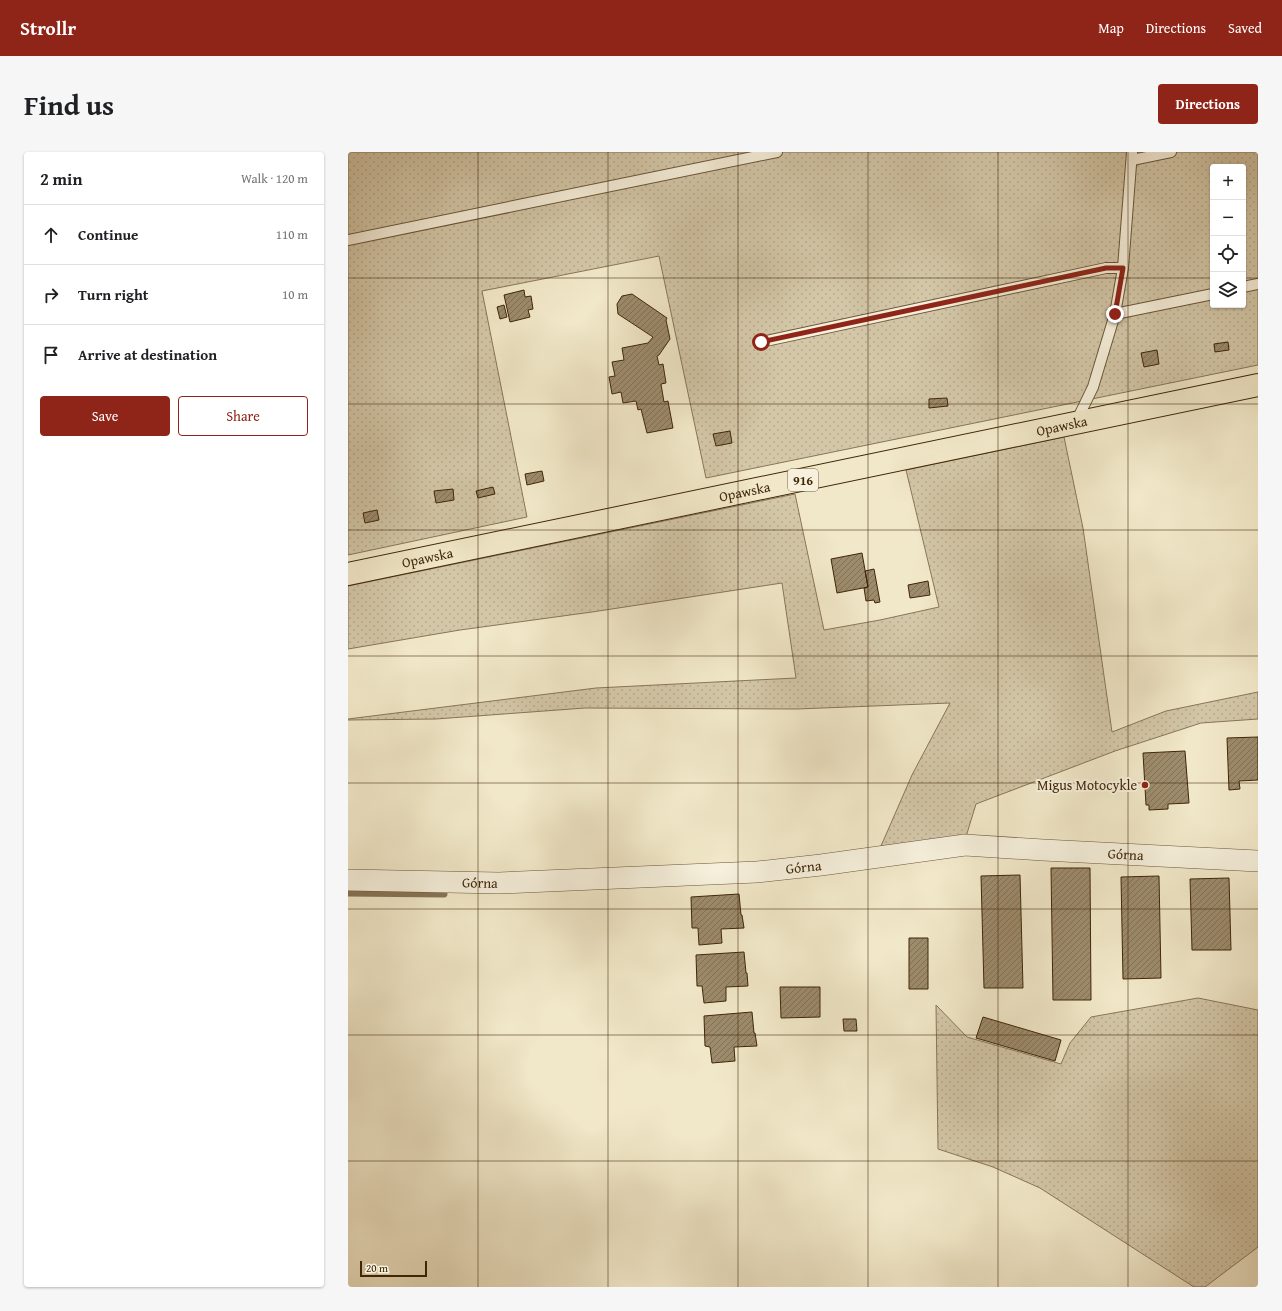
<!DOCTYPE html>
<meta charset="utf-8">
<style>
body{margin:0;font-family:"Gentium Book Plus",serif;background:#f6f6f6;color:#202124}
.controls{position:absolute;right:12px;top:12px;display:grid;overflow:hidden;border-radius:4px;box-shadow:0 1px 3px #0004}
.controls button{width:36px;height:36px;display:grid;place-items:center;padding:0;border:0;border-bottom:1px solid #e0e0e0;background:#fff;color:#202124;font:20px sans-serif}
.scale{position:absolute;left:12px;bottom:10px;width:67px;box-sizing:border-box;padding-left:4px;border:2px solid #3f2607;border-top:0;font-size:11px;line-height:14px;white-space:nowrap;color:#3f2607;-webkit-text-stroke:3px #f6f0dc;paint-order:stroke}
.stop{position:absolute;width:12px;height:12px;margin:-9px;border:3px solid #8f2418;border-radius:50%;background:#fff}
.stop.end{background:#8f2418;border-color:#fff;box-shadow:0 1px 4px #0008}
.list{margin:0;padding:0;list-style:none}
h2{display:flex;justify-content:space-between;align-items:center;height:52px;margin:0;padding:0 16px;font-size:17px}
h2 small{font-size:13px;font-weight:400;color:#757577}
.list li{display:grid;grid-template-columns:26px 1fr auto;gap:12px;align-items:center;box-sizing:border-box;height:60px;padding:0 16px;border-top:1px solid #e0e0e0}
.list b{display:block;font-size:15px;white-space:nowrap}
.list em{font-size:13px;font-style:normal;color:#757577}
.actions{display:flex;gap:8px;padding:12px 16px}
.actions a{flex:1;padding:9px 0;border:1px solid #8f2418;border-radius:4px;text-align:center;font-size:14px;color:#8f2418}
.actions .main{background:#8f2418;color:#fff}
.icon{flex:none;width:22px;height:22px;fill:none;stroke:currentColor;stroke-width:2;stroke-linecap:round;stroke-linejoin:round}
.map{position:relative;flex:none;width:910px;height:1135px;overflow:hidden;border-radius:4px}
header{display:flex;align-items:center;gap:24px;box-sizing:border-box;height:56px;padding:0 20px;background:#8f2418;color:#fff}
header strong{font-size:19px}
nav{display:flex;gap:22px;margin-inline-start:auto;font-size:14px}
.intro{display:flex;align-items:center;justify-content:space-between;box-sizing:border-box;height:96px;padding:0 24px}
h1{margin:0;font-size:28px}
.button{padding:10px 18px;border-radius:4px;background:#8f2418;color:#fff;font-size:14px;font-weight:700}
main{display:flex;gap:24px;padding:0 24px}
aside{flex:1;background:#fff;border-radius:4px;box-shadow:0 1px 3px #0004}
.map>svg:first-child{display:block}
.grass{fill:url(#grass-dots);stroke:#897658;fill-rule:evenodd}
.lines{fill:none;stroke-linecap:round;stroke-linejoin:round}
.stream{stroke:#857354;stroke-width:7}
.building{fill:url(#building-hatch);stroke:#3f2607}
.service-casing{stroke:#6c5638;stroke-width:12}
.minor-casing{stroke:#6c5638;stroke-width:22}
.primary-casing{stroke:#3f2607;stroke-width:24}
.service{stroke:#f6f0dc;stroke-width:10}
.minor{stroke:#f6f0dc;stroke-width:21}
.primary{stroke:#f1e8c9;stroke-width:22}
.route{stroke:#8f2418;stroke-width:5}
.grid{fill:none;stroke:#3f2607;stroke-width:1;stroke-opacity:0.55}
.poi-dot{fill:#8f2418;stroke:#f6f0dc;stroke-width:1.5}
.labels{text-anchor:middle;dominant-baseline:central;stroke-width:4;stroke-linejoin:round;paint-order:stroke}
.shield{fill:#f6f0dc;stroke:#766347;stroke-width:1}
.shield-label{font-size:13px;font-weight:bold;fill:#3f2607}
.street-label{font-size:14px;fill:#3f2607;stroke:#f6f0dc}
.poi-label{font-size:14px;fill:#3f2607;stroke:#f6f0dc;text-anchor:end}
</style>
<header>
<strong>Strollr</strong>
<nav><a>Map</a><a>Directions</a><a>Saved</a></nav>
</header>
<div class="intro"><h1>Find us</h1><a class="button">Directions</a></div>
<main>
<aside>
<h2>2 min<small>Walk · 120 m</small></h2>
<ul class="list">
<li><svg class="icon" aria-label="ahead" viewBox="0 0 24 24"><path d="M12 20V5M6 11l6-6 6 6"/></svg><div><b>Continue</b></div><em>110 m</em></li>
<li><svg class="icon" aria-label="right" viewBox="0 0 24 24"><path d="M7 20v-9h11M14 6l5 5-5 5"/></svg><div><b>Turn right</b></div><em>10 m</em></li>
<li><svg class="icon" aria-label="arrive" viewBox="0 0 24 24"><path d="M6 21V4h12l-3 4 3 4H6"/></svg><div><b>Arrive at destination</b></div></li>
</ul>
<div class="actions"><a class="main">Save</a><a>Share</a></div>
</aside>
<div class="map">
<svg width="910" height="1135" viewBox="0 0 910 1135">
<defs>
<pattern id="grass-dots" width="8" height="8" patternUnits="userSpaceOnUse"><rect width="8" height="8" fill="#d3c7a8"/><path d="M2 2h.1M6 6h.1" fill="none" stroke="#b6ab8f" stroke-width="1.8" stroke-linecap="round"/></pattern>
<pattern id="building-hatch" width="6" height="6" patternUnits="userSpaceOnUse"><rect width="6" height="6" fill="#9c8b6c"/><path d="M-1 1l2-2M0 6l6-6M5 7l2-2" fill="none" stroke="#817157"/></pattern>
</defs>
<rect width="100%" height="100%" fill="#f1e8c9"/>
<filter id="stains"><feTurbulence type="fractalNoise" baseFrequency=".005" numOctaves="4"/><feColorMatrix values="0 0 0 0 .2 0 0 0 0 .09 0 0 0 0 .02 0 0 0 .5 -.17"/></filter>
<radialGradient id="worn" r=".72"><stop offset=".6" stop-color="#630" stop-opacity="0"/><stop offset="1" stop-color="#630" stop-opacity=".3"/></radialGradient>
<path class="grass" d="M0,0H910V213L358,326L311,104L134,139L179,365L0,403ZM865,15H895V153H865Z
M716,285L735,376L764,580L818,559L910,540V567L853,571L767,599L628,652L617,688L533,694L564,623L602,551L449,557L237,556L88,567L0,568V567L248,536L448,526L434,431L244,460L112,478L0,497V434L447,342L476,478L532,468L591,455L558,318Z
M850,846L910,858V1095L857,1135H846L692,1036L645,1015L590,997L588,853L619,885L713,912L722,891L743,865Z"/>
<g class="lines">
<path class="stream" d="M0,741L96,742"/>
</g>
<path class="building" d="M176,138L177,145L183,144L185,157L180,158L182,165L162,170L156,143Z
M284,142L319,166L318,168L322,187L311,203L309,204L311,213L315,212L318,231L313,232L316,250L320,249L325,276L299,281L293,257L290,258L288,249L275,251L273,240L264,242L261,225L267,224L264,210L276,208L274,196L300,191L305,185L270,162L269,152L274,144Z
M156,153L159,165L152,167L149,155Z
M880,190L881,198L867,200L866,192Z
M809,198L811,212L796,215L793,201Z
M599,246L600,254L581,256V247Z
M382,279L384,291L368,294L365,282Z
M194,319L196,329L179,333L177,322Z
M145,335L147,342L130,346L128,339Z
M105,337L106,348L88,351L86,339Z
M29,358L31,368L17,371L15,361Z
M514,401L520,435L489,441L483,407Z
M526,417L532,450L527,451L526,448L518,449L516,436L520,435L517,419Z
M580,429L582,443L562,446L560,433Z
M910,585V628L891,629L892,637L881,638L879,586Z
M837,599L841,651L820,652V657L801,658V653H798L795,601Z
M703,716H742L743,848H705Z
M672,723L675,836H636L633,724Z
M811,724L813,826L775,827L773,725Z
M881,726L883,798H844L842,727Z
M391,742L393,763H394L396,776L373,777L374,791L351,793L350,776H344L343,745Z
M561,786H580V837H561Z
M396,800L398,821H399L400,834L378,835V849L356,851L354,834H349L348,803Z
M432,835H472V865L433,866Z
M404,860L406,881H407L409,894L386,895L387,909L364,911L362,895L357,894L356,864Z
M635,865L713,888L707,909L628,886Z
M495,867H508L509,879H496Z"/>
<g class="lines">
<g class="service-casing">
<path id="service" d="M784,8L823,0
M0,88L429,0
M895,135L910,132
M767,162L865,142
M413,190L758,116H775
M728,270L745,235L767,162L775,116L784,0"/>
</g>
<g class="minor-casing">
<g id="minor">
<path id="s1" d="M0,728L151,731L409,720L473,713L617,693L695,698L910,709"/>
</g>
</g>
<g class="primary-casing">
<g id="primary">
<path id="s2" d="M0,422L910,233"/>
</g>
</g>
<use href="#service" class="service"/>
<use href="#minor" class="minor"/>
<use href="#primary" class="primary"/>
</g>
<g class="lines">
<path class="route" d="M413,190L758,116H775L767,162"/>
</g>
<path class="grid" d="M130,0V1135M260,0V1135M390,0V1135M520,0V1135M650,0V1135M780,0V1135M0,126H865M895,126H910M0,252H910M0,378H910M0,504H910M0,631H910M0,757H910M0,883H910M0,1009H910"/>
<circle class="poi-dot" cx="797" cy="633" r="4"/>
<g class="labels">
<rect class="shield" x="440" y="317" width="30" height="22" rx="3"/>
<g class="shield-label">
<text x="455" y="328">916</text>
</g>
<g class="street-label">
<text stroke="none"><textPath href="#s2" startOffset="729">Opawska</textPath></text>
<text stroke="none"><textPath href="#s2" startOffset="405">Opawska</textPath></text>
<text stroke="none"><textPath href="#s2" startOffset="81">Opawska</textPath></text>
<text stroke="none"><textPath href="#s1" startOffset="780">Górna</textPath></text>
<text stroke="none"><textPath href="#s1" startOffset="456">Górna</textPath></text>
<text stroke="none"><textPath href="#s1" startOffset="132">Górna</textPath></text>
</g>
<g class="poi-label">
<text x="789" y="633">Migus Motocykle</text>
</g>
</g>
<rect width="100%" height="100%" filter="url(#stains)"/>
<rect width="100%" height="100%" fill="url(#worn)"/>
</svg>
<div class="controls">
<button>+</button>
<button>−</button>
<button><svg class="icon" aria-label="locate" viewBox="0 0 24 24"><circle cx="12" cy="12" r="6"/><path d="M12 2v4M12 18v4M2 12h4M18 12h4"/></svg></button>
<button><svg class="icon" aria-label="layers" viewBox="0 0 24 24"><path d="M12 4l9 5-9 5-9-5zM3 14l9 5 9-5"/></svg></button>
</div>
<div class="scale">20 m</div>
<div class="stop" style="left:413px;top:190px"></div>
<div class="stop end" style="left:767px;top:162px"></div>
</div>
</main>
